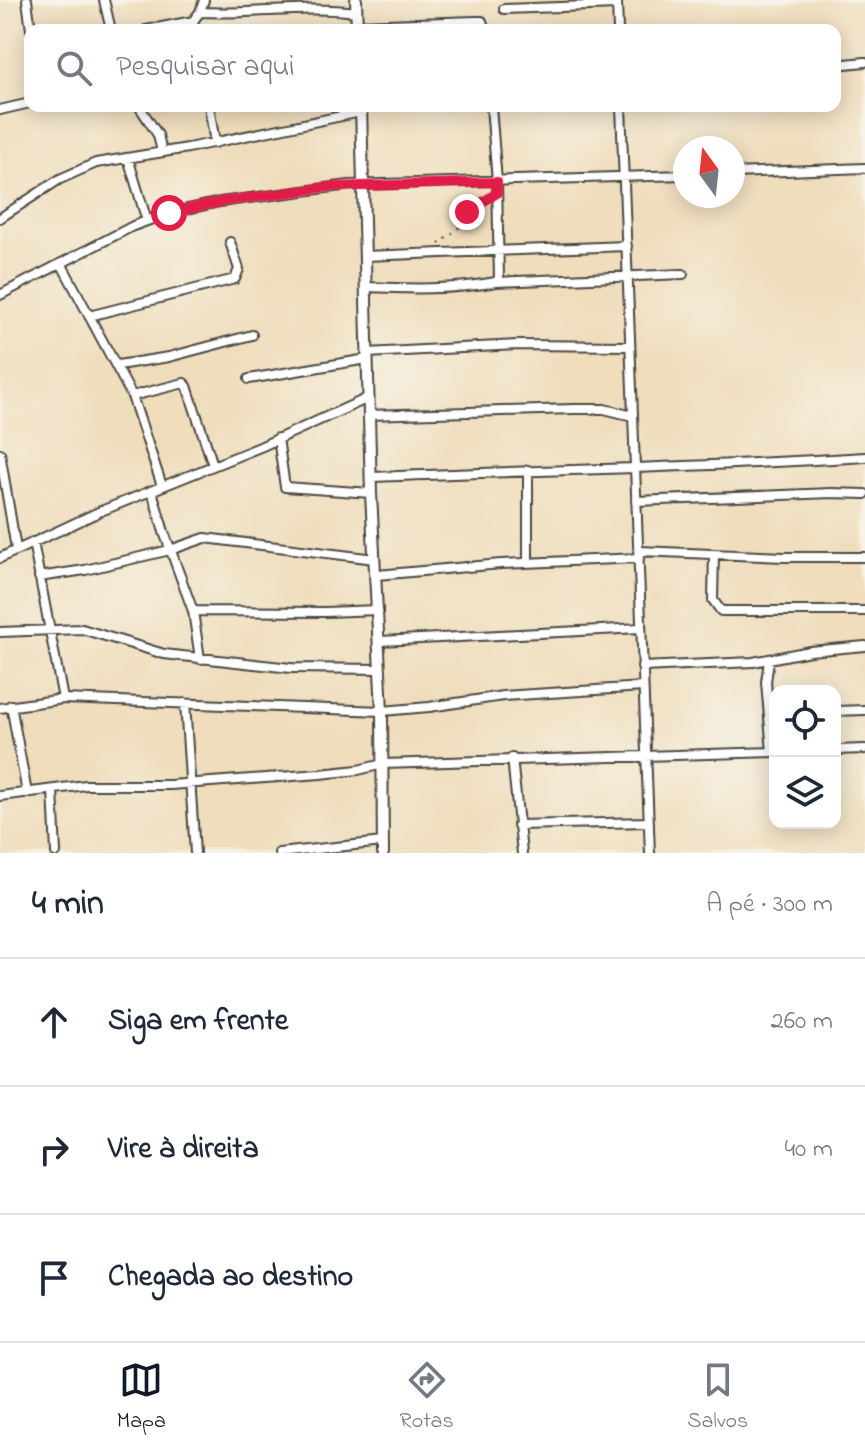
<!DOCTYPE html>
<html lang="pt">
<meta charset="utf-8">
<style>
body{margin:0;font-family:"Indie Flower",sans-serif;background:#f2f2f3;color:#1f2937}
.controls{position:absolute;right:24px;bottom:24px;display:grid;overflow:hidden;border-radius:16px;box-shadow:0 4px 20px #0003}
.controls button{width:72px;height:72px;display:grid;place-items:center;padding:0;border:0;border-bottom:2px solid #e0e1e3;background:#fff;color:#1f2937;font:40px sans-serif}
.compass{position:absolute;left:673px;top:136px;width:72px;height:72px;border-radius:50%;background:#fff;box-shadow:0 4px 20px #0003;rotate:345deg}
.stop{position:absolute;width:24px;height:24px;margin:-18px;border:6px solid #e11d48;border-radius:50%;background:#fff}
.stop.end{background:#e11d48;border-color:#fff;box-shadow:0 2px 8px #0008}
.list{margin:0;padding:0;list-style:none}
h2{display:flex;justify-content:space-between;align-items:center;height:104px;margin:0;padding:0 32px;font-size:34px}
h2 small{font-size:26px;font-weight:400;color:#747a83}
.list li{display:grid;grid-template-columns:52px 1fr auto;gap:24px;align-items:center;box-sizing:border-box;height:128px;padding:0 32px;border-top:2px solid #e0e1e3}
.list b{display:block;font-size:30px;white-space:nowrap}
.list em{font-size:26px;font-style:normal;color:#747a83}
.icon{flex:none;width:44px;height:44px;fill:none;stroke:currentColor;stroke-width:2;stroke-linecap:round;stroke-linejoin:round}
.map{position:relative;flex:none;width:865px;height:853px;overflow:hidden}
.search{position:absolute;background:#fff;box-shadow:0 4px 20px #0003;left:24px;right:24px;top:24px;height:88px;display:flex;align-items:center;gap:20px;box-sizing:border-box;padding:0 28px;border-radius:16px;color:#747a83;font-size:30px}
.sheet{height:488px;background:#fff}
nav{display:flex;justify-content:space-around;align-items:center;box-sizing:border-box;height:112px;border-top:2px solid #e0e1e3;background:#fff;font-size:22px;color:#747a83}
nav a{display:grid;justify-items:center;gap:4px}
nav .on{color:#111827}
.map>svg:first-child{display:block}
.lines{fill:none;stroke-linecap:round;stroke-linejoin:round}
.minor-casing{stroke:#484641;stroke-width:12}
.tertiary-casing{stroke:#484641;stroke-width:14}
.path{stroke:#484641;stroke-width:2;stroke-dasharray:2 6;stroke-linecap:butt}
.minor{stroke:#fff;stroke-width:8}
.tertiary{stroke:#fff;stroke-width:10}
.route{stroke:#e11d48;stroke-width:10}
</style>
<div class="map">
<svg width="865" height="853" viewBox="0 0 865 853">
<rect width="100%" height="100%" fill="#f7f3e8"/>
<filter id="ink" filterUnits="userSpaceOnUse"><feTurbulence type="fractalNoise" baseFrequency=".0125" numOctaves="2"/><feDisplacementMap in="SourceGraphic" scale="16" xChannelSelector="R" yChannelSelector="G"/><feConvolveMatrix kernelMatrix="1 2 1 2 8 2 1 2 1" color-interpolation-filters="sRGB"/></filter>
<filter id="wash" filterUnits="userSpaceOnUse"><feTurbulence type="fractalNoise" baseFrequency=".006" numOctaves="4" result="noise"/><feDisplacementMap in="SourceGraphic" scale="32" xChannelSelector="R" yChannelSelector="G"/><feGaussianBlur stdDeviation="1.8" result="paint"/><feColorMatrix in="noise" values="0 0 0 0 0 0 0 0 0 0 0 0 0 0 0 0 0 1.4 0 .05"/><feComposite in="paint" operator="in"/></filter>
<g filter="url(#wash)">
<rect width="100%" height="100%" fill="#efddbb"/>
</g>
<g filter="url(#ink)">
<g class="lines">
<g class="minor-casing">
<path id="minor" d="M27,0L31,30
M104,0L111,30
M617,3L618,30
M504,9L617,5
M200,12C252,15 305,5 357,12
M357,25L476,21H482L485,30
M146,30L193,21
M195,30L193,21L200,12L204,0
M835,65L865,62
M139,106L158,135L162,152
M209,106L215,143
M621,106L650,853
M0,110L30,103
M128,158L147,221
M733,173L865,168
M0,218L60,179L96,163L188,148L361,112
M364,256L627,246
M61,263L132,396L162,486
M496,282L683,274
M366,287C410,289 453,290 496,282L499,278L497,182L491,106
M0,295L133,226L169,213L220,202L349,185L685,175
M89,316L235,279L239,269L230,242
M367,353L517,345L630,346
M118,365L169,357L252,335
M249,379L367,359
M132,396L184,383L187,386L213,465
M368,415L574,409H604L633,416
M278,438L285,487L371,493
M0,453L16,549
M371,477C536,470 701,468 865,457
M152,491L164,532L193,611L200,659
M636,501L831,493L865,494
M639,551L785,557H865
M714,554L713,600L721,611H865
M0,558L101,511L260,447L368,398
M528,563V470
M377,575L501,564L639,558
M39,577L85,570L170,550L205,538L375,559
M193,611L325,612L378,610
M0,632L82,629L164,654L291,668L380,669
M380,641L641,628
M769,660L766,682L772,752
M642,667L753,662L810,651L865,646
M63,699L382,711L429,707L503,696L643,687
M185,703L195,853
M11,705L27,793
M0,708L63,699L33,542
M835,711L865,710
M835,750L865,749
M512,758L522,853
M53,790L56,853
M0,796L86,785H170L320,774L358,770L383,764L775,752
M518,825L649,822
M279,853L383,842"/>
</g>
<g class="tertiary-casing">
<path id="tertiary" d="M356,0L357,30
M361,106L371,493L382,711L383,853"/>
</g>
<path class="path" d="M439,244L461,226L467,212L490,198"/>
<use href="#minor" class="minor"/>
<use href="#tertiary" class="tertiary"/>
</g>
</g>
<g class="lines" filter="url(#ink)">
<path class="route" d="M169,213L220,202L328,187L497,182V193L467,212"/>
</g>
</svg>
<div class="controls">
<button><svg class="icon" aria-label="locate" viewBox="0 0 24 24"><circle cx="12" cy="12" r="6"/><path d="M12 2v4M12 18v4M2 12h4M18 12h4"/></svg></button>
<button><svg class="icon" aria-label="layers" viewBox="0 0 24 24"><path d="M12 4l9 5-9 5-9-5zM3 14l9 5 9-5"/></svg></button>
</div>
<svg class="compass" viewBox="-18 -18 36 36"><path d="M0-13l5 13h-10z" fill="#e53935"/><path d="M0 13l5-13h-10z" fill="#747a83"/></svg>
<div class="stop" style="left:169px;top:213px"></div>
<div class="stop end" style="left:467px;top:212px"></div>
<div class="search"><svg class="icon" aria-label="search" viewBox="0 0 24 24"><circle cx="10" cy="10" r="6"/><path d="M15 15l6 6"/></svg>Pesquisar aqui</div>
</div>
<section class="sheet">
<h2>4 min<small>A pé · 300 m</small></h2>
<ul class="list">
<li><svg class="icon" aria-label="ahead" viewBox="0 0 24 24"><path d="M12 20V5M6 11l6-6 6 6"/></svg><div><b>Siga em frente</b></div><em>260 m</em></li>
<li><svg class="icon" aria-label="right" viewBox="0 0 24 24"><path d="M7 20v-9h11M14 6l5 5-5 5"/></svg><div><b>Vire à direita</b></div><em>40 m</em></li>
<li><svg class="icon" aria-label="arrive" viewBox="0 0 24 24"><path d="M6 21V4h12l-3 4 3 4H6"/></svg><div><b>Chegada ao destino</b></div></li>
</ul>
</section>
<nav>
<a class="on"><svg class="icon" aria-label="map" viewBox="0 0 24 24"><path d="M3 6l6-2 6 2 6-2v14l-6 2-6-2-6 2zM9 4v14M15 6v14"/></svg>Mapa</a>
<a><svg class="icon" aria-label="directions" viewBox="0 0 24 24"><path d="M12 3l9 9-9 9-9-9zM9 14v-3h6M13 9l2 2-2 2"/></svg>Rotas</a>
<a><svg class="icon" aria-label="saved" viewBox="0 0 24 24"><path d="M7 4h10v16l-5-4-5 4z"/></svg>Salvos</a>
</nav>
